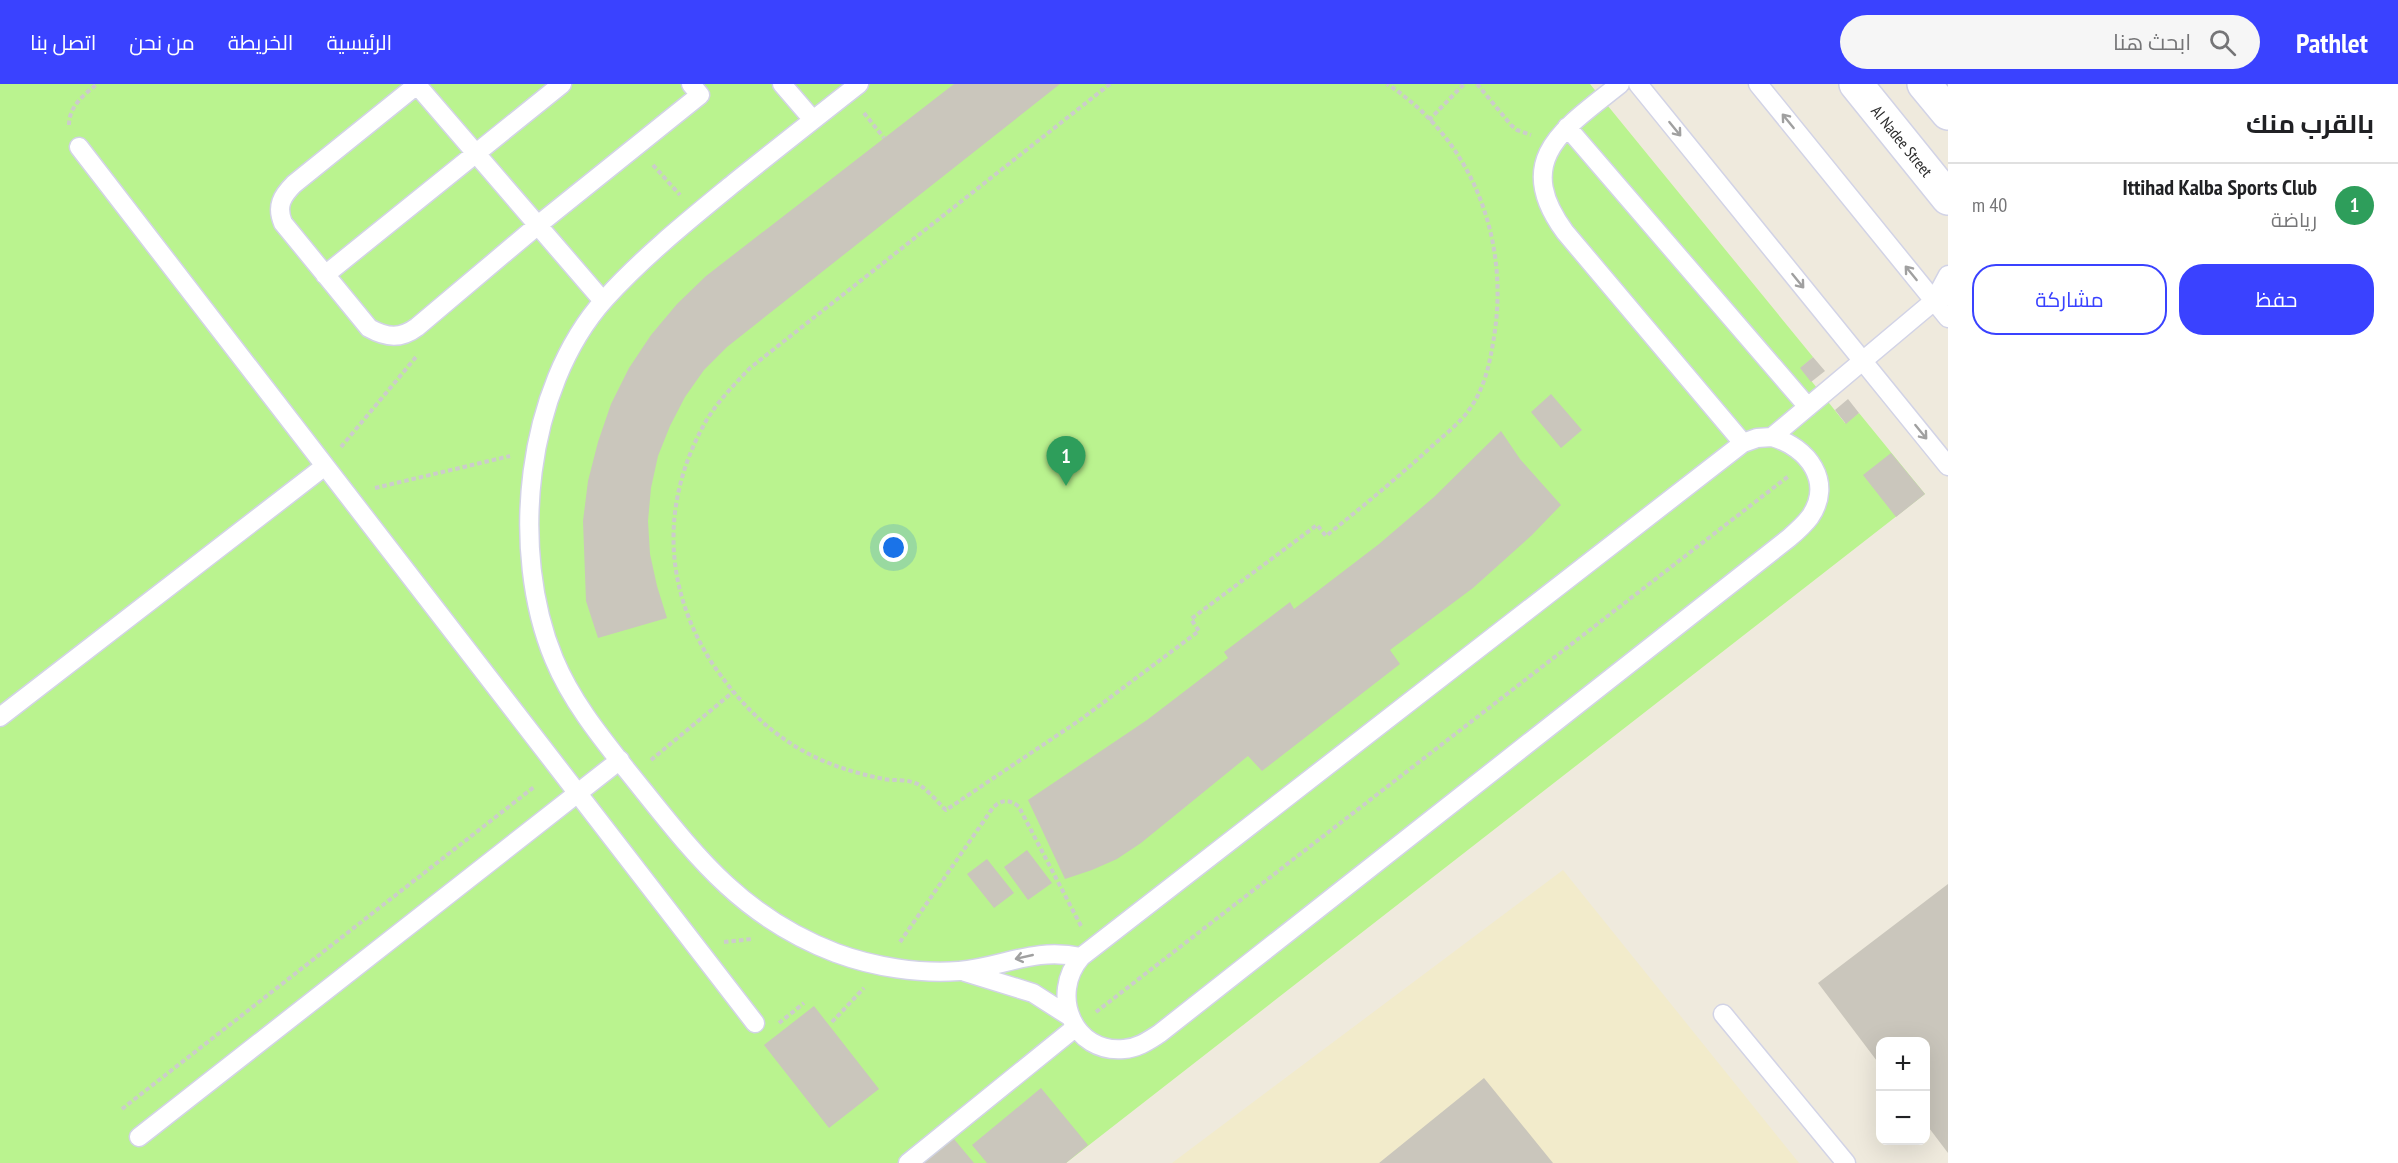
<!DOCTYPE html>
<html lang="ar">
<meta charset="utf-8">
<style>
body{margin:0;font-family:"PT Sans Narrow",Cairo,sans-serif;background:#f6f6f6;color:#202124;direction:rtl}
.controls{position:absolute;right:18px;bottom:18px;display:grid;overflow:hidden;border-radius:12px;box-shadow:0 6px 24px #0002}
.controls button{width:54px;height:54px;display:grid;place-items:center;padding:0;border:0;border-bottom:2px solid #e0e0e0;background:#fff;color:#202124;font:30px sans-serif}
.you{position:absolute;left:894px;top:464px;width:21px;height:21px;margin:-15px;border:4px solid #fff;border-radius:50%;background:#1a73e8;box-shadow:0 0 0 9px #1a73e833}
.badge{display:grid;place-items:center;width:39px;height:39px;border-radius:50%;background:#3a42ff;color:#fff;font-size:20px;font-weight:700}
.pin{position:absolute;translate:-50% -50px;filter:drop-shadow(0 2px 3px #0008)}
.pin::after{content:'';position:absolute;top:32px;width:21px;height:18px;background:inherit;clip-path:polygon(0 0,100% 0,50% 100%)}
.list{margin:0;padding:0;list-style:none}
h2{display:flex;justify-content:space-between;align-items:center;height:78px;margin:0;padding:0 24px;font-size:26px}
h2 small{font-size:20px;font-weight:400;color:#757577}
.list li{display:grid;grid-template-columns:39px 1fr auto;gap:18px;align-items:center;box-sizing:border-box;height:84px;padding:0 24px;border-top:2px solid #e0e0e0}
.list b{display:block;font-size:22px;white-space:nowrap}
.list p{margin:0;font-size:20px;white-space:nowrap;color:#757577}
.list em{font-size:20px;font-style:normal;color:#757577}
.actions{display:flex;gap:12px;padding:18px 24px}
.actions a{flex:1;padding:14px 0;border:2px solid #3a42ff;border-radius:24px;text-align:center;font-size:21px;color:#3a42ff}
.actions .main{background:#3a42ff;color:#fff}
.icon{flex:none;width:33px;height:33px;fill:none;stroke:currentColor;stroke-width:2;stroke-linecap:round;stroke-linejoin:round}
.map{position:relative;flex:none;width:1948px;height:1079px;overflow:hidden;direction:ltr}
header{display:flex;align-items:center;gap:36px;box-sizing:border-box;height:84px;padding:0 30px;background:#3a42ff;color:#fff}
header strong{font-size:28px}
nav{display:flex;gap:33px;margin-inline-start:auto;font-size:21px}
.search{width:420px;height:54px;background:#f6f6f6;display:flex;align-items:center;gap:15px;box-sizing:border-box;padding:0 21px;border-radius:33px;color:#757577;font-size:22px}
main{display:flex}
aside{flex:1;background:#fff}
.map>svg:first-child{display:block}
.education{fill:#f2ebcb}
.pitch{fill:#baf38f}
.building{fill:#cac6bc}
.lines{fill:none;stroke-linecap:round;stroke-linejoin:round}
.service-casing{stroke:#d2d3e6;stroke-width:21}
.tertiary-casing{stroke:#d2d3e6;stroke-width:36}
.path{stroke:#ccc;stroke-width:4;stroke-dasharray:4.5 3;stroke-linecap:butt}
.service{stroke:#fff;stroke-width:18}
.tertiary{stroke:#fff;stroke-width:33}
.oneway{stroke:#a0a0a0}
.labels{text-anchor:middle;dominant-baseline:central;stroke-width:4.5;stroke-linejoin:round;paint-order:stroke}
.street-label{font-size:16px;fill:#2c2c2c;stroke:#fff}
</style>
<header>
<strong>Pathlet</strong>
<div class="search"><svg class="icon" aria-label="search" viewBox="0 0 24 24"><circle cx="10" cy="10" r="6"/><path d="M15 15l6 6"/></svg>ابحث هنا</div>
<nav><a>الرئيسية</a><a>الخريطة</a><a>من نحن</a><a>اتصل بنا</a></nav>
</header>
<main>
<aside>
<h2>بالقرب منك<small></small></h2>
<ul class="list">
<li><span class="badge" style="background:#2e9e5b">1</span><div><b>Ittihad Kalba Sports Club</b><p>رياضة</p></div><em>40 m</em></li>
</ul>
<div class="actions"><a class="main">حفظ</a><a>مشاركة</a></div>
</aside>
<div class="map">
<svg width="1948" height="1079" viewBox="0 0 1948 1079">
<rect width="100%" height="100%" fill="#efeadd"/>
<path class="education" d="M1563,786L1799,1079H1172Z"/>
<path class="pitch" d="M0,0H1590L1813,273L1801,284L1845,339L1859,329L1925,410L1066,1079H0Z"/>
<path class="building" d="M954,0H1060L727,263L704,286L685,313L670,342L658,372L651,404L648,437L650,470L657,502L667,534L598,554L586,517L583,437L588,397L598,358L611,320L629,284L651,251L677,220L706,192Z
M1813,273L1825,287L1811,298L1800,284Z
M1551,310L1582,346L1561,364L1531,328Z
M1848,315L1859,329L1846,340L1835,326Z
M1501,347L1520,375L1561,421L1532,451L1473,504L1390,566L1400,580L1262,687L1248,672L1141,759L1117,775L1092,786L1065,795L1028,716L1147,636L1228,574L1224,568L1290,518L1294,525L1379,460L1434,413Z
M1891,369L1925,410L1896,433L1863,391Z
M1027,766L1052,799L1028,816L1004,783Z
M987,775L1014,809L994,824L967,790Z
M1948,800V1069L1926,1040V958H1880V981L1818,899Z
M814,922L879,1005L829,1044L764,961Z
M1484,994L1553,1079H1379Z
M1041,1004L1088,1061L1066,1079H987L972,1061Z
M954,1055L974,1079H924Z"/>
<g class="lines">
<g class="service-casing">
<path id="service" d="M418,0L294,100C282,112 276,122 283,139L369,244C387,254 401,255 417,243L538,141L700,11L691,0
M782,0L813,36
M859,0C817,33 775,66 734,99C689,136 644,172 605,215C525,304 509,467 554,575C571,616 599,651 626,685C690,764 736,831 836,869C874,883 919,890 959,887C1004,883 1033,863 1081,873
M1620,0C1565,44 1511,75 1565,148L1743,359
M1638,0L1948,382
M1758,0L1948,234
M417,1L603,217
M1567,43L1808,323
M79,63L755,939
M325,191L562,0
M1934,217L1948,191
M1772,353C1808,363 1834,398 1810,433C1804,441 1796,448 1789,454L1159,950C1148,957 1138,964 1124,965C1073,970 1049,910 1081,873L1743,359L1757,354Z
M1772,353L1934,217L1948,212
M0,633L325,382
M965,888L1033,909L1069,932
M1723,930L1846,1079
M139,1053L620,676
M908,1079L1076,943"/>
</g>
<g class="tertiary-casing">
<path id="tertiary" d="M1856,0L1948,114
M1924,0L1948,29"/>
</g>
<path class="path" d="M1110,0L750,284C734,301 718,317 706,337C660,418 663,505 714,582C737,615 764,644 798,664C825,680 854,689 884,695C894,697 906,695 915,699C924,701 939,720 946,726L1080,636L1199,547L1191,535L1317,441L1326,452C1362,423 1396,395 1430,364C1443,352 1459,340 1469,326C1485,304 1490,278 1494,253C1510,155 1472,55 1387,0
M1477,0L1511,41L1517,46L1531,51
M864,29L884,54
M1429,36L1464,0
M69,41C69,22 84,11 97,0
M653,81L680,111
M341,363L416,273
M375,404L510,372
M651,676L733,608
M724,858L752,855
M900,858L992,725C1000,715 1010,715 1019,723L1081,842
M1096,928L1790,391
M832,938L864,904
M779,939L804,919
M122,1025L534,703"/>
<use href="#service" class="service"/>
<use href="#tertiary" class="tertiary"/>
</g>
<defs><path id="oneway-shaft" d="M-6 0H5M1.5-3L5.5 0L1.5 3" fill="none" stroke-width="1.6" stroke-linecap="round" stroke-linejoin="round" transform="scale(1.5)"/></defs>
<g class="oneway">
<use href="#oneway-shaft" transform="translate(1788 37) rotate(-129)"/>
<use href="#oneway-shaft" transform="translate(1675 45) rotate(51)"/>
<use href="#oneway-shaft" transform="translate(1911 189) rotate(-129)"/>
<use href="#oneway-shaft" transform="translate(1798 197) rotate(51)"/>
<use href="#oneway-shaft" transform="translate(1921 348) rotate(51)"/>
<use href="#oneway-shaft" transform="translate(1024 873) rotate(167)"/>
</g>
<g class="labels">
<g class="street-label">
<text transform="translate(1902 57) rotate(51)">Al Nadee Street</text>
</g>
</g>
</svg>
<div class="controls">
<button>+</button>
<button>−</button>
</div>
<div class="you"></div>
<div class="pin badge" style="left:1066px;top:402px;background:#2e9e5b">1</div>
</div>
</main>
